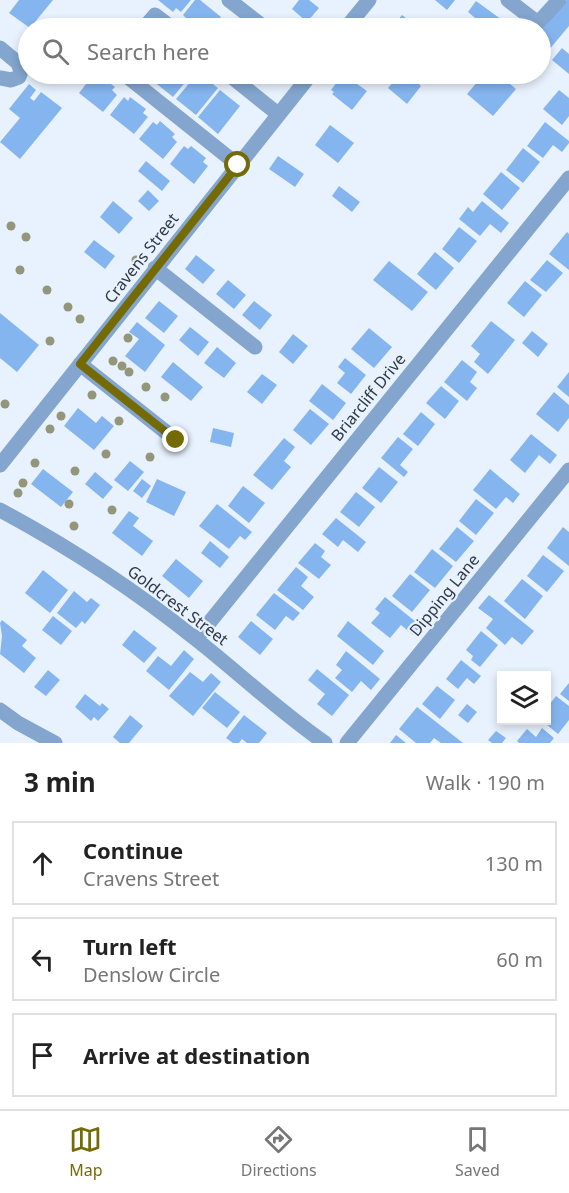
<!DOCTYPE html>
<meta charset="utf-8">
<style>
body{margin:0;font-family:"Noto Sans",sans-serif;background:#f6f6f6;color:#222}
.controls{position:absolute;right:18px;bottom:18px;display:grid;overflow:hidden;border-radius:0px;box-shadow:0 3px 9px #0003}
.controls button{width:54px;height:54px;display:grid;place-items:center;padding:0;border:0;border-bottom:2px solid #e0e0e0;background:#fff;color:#222;font:30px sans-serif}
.stop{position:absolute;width:18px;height:18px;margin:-14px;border:4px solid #746b06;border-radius:50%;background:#fff}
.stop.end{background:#746b06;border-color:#fff;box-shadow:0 2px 6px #0008}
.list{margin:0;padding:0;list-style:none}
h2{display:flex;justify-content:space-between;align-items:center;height:78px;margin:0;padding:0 24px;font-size:26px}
h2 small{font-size:20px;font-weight:400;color:#767676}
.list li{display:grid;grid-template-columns:39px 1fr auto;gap:18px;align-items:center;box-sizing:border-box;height:84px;margin:0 12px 12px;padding:0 12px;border:2px solid #e0e0e0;border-radius:0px}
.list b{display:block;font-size:22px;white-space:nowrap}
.list p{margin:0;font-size:20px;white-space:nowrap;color:#767676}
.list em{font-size:20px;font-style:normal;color:#767676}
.icon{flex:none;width:33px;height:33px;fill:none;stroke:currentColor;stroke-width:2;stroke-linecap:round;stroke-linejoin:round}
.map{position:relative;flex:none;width:569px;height:743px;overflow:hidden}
.search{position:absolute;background:#fff;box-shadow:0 3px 9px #0003;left:18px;right:18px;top:18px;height:66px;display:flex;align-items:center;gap:15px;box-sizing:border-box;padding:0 21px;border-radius:33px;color:#767676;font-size:22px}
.sheet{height:366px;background:#fff}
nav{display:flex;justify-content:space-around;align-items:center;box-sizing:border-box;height:84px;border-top:2px solid #e0e0e0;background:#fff;font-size:16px;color:#767676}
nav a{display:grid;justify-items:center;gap:3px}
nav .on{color:#746b06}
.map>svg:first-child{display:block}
.building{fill:#85b5ef}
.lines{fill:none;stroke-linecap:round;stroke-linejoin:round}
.minor{stroke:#83a5ce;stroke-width:15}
.tree{fill:#94967b}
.route{stroke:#746b06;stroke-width:8}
.labels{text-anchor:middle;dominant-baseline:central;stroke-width:4.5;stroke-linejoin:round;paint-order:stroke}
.street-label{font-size:16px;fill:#303945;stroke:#e8f2fe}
</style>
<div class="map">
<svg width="569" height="743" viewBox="0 0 569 743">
<rect width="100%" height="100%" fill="#e8f2fe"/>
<path class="building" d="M19,0H53L30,28L9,13Z
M158,0H191L181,12L176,8L173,12Z
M195,0H200L221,17L212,28H192L183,21L186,18L183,15Z
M299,0H309L319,8L307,22L292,9Z
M435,0H455L447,10Z
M567,0H569V26L548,51L540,45V32Z
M476,1L513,28H487L468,12Z
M402,15L419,28H396L393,26Z
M225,19L237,28H217Z
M562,48L569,54V74L552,60Z
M159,74H192L173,97L153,81Z
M197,74H200L218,88L196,115L176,99Z
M241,74H264L258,81L253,77L250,81Z
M343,74L367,91L352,110L332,94L334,92L331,90Z
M400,74H422L416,81L421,86L407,104L388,88Z
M484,74H498L516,89L493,116L467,94Z
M93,75L97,78L99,75L115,87L112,90L117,95L103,112L79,93Z
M29,84L36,90L30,98L34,101L41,92L62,108L20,159L0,142L20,118L9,109Z
M220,90L240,106L218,134L198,117Z
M559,90L569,98V116L562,125L543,109Z
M124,97L128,101L130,97L146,109L143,113L148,117L134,134L110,115Z
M160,121L175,134L172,137L177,142L163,159L139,139L153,122L157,125Z
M545,122L569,141V143L562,152L553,145L543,158L527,146Z
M330,125L354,143L338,163L315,145Z
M184,146L188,149L191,146L206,158L203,162L208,166L194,184L170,164Z
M523,148L540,162L523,183L506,170Z
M278,156L304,174L295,187L269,169Z
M146,161L170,181L162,191L138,171Z
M501,172L520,188L502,210L483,194Z
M339,186L360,202L352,212L332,196Z
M148,190L159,201L149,211L138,201Z
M113,201L133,218L119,234L100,217Z
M482,201L509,223L501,233L490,224L480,236L459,219L468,207L473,212Z
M459,227L477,241L459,263L442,249Z
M567,232L569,234V270L549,254Z
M94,240L115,256L105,269L84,252Z
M435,252L454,268L436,290L417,274Z
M196,255L215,270L203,284L185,269Z
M547,260L563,273L546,292L530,280Z
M389,261L428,292L412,311L373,280Z
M228,280L246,295L234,309L216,294Z
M525,281L542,295L524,317L507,303Z
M159,301L178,316L164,333L145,318Z
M254,301L272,315L260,330L242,315Z
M0,313L39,345L17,372L0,358Z
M491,321L515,340L488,374L474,362L480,354L471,346Z
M137,322L165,345L145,372L125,356L139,339L129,332Z
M190,327L209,342L198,356L179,340Z
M369,328L392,347L374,368L351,349Z
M532,331L548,344L538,357L522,343Z
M293,334L308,346L293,364L279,352Z
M217,347L236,363L224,378L204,363Z
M345,358L366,375L351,394L337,383L345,373L338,367Z
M462,360L477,372L470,382L477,388L467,401L444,382Z
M173,362L203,387L191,401L161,377Z
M569,372V397L557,387Z
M262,374L277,385L262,404L247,392Z
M322,384L346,403L333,420L309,401Z
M441,386L459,401L445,419L426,403Z
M554,392L569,405V418L558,432L536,414Z
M78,408L96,423L102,416L114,426L94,450L64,426Z
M310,409L329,424L311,445L293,430Z
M421,412L435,424L418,446L403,434Z
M213,428L234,433L231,447L210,442Z
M531,434L557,455L550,464L539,455L525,473L510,460Z
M398,437L413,449L400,465L408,472L404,477L381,458Z
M284,438L295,447L284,461L291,467L272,490L253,475Z
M130,461L144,472L128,491L114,480Z
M379,467L398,482L381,503L362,488Z
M43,469L73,492L61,507L31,484Z
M490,469L520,494L513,503L506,497L496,509L473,490Z
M95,472L113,487L103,499L85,484Z
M142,479L151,486L142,498L133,491Z
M157,479L186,492L174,516L146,502Z
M243,486L265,503L249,523L228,506Z
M356,492L375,507L359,527L340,512Z
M476,499L494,513L476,535L459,521Z
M217,504L252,532L245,540L240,536L229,549L199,526Z
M129,511L139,518L133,526L153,541L142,556L112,533Z
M336,518L366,542L358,552L343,540L338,547L322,534Z
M457,527L474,541L456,562L439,549Z
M563,527L569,532V566L547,548Z
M210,541L229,557L220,568L201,553Z
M315,543L325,551L321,557L331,565L319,579L298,563Z
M432,549L453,566L435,588L414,572Z
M543,555L564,571L547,592L527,576Z
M176,559L203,581L189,598L162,576Z
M296,567L308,577L301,586L314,597L303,610L277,590Z
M43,570L68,590L50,613L25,593Z
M410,574L430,590L412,612L392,596Z
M522,579L543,596L525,619L504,601Z
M74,591L87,602L91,598L100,605L85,624L82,621L76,628L57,613Z
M274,593L300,613L293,621L286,616L275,630L256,615Z
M489,595L534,631L522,645L512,637L505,645L486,628L493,619L478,608Z
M385,597L421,626L413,635L401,625L390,638L371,623L380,613L375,609Z
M53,616L72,631L61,645L42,630Z
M2,620L27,640L22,646L36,658L24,673L0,654L2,636L0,623Z
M251,621L273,639L260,655L238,637Z
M348,621L384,651L373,665L337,636Z
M134,630L157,648L144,663L122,645Z
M481,631L498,645L480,667L471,660L473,656L466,650Z
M184,650L194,659L169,690L146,671L158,656L171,666Z
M346,651L380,679L371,690L361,681L352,692L335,678L342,670L336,665Z
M461,660L481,676L474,684L467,678L458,689L446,679Z
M317,669L349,695L332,716L317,704L325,694L308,680Z
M48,670L60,680L46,696L34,687Z
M190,672L203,682L211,673L221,682L193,716L169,696Z
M569,683V701L560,694Z
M437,686L455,700L440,719L422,704Z
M215,692L240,712L227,728L202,708Z
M85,694L100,706L102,703L109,709L98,721L94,717L91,721L75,707Z
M556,696L569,706V720L558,734L541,720H546V709Z
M467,704L477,712L468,723L458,715Z
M417,707L463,743H441L434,738L430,743H416L399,729Z
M130,715L143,726L129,743H120L113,737Z
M244,715L267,733L259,743H247L242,739L239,743H233L226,738Z
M542,728L554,738L550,743H519L517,741L527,729L536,737Z
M496,731L506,738L502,743H492L488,740Z
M396,735L406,743H390Z"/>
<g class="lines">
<path class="minor" d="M229,0L265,28
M508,0L538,23L559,0
M144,28L155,15L172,28
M346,28L369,0
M0,48L18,63L21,71L19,77L11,80L0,78
M124,74L238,165
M228,74L278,114
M155,268L255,347
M80,364L176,440
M0,465L311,74
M0,510C69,547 136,591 197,640C240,674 280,712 325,743
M196,639L569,178
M0,710L18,723L55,743
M347,743L569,470"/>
</g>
<g class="tree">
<circle cx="11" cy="226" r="4.5"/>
<circle cx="26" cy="237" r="4.5"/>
<circle cx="136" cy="260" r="4.5"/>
<circle cx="20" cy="270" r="4.5"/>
<circle cx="47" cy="290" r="4.5"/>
<circle cx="68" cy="307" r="4.5"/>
<circle cx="80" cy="319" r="4.5"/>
<circle cx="128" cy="338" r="4.5"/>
<circle cx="50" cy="341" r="4.5"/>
<circle cx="113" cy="361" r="4.5"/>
<circle cx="122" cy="366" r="4.5"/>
<circle cx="129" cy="372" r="4.5"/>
<circle cx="146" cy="387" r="4.5"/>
<circle cx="92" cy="395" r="4.5"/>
<circle cx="165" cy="397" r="4.5"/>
<circle cx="5" cy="404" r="4.5"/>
<circle cx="61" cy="416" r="4.5"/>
<circle cx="119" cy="421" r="4.5"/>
<circle cx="50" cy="429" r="4.5"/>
<circle cx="106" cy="454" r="4.5"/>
<circle cx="150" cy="457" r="4.5"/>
<circle cx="35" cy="463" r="4.5"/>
<circle cx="75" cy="471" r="4.5"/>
<circle cx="23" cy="483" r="4.5"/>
<circle cx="18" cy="493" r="4.5"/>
<circle cx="69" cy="504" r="4.5"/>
<circle cx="112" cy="510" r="4.5"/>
<circle cx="74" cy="526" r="4.5"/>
</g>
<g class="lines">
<path class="route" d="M176,440L80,364L238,165"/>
</g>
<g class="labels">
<g class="street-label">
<text transform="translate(141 258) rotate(-52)">Cravens Street</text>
<text transform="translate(368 397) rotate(-51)">Briarcliff Drive</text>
<text transform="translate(444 595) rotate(-51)">Dipping Lane</text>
<text transform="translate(178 605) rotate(37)">Goldcrest Street</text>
</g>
</g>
</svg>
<div class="controls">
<button><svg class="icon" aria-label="layers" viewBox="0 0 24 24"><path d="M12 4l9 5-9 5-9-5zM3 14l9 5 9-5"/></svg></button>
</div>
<div class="stop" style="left:238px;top:165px"></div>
<div class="stop end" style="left:176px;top:440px"></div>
<div class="search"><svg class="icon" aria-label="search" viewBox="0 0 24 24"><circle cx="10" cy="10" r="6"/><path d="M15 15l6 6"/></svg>Search here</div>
</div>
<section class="sheet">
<h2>3 min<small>Walk · 190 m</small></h2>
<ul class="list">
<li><svg class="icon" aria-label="ahead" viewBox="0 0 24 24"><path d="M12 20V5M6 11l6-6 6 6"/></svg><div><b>Continue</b><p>Cravens Street</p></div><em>130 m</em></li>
<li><svg class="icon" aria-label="left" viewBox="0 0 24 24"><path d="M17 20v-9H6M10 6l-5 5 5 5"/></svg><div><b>Turn left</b><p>Denslow Circle</p></div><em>60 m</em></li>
<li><svg class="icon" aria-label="arrive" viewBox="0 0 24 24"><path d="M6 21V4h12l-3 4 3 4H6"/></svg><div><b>Arrive at destination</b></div></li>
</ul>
</section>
<nav>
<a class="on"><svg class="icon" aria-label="map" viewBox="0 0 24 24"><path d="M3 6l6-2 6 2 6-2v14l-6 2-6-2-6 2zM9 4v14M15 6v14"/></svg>Map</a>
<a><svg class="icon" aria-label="directions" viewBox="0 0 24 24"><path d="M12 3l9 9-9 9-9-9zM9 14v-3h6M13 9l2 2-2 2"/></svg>Directions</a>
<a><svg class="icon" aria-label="saved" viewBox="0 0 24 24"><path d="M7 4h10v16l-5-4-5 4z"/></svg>Saved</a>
</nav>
